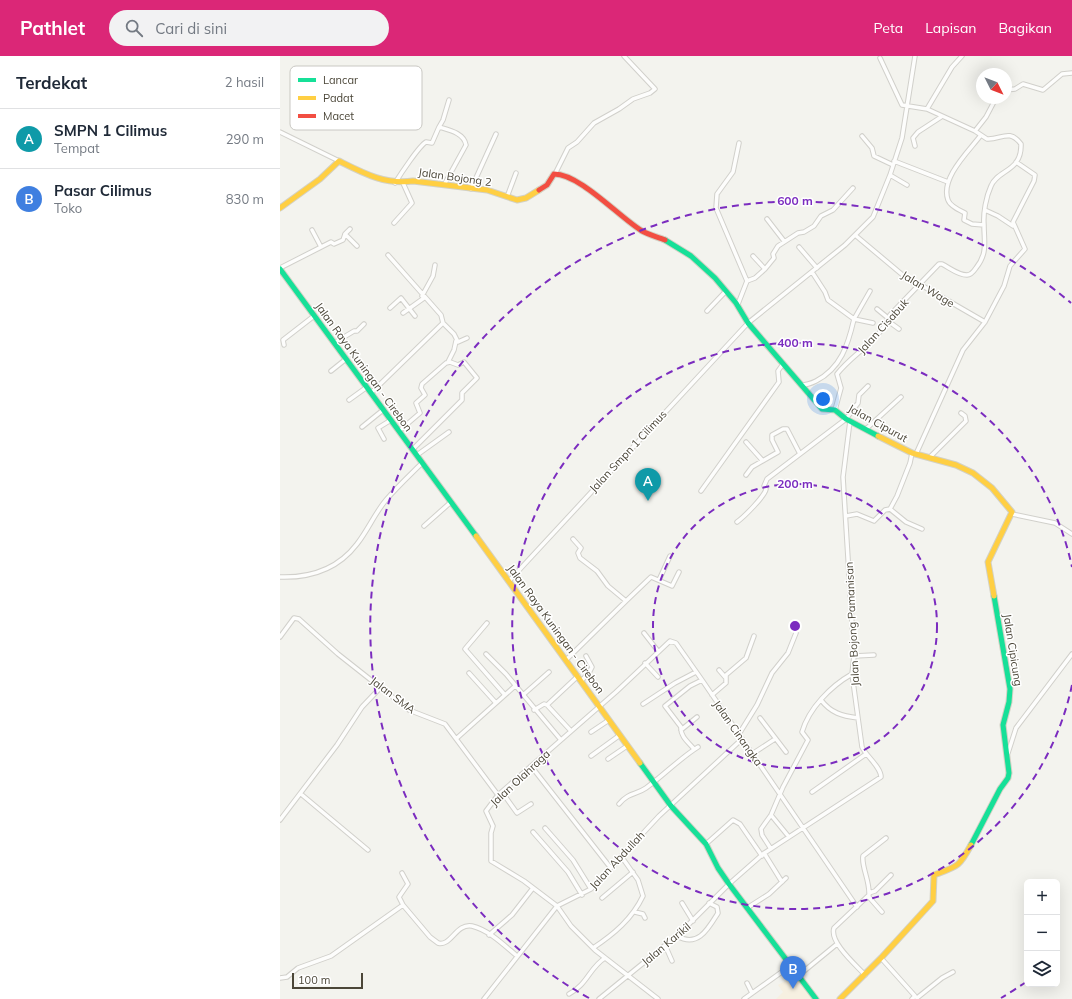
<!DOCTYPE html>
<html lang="id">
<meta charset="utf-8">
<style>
body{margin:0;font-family:Mulish,sans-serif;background:#f2f2f3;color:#1f2937}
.controls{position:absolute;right:12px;bottom:12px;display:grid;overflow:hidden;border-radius:6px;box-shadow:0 4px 16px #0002}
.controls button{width:36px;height:36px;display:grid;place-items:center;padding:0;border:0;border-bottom:1px solid #e0e1e3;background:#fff;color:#1f2937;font:20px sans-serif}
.compass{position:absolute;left:696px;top:12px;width:36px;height:36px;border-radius:50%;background:#fff;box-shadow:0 4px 16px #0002;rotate:132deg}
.scale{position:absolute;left:12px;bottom:10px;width:71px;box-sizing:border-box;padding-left:4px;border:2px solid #4b4638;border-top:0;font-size:11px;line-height:14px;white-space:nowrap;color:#4b4638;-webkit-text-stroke:3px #fff;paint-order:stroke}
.you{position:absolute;left:543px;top:343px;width:14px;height:14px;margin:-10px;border:3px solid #fff;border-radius:50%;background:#1a73e8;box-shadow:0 0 0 6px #1a73e833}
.badge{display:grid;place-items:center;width:26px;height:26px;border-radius:50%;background:#db2777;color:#fff;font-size:13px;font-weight:700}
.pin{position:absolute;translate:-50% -33px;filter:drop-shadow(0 1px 2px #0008)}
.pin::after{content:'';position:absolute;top:21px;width:14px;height:12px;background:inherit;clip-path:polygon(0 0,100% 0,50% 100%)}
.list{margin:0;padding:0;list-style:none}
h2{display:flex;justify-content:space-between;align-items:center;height:52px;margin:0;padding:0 16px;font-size:17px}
h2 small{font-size:13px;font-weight:400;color:#747a83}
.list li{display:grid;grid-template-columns:26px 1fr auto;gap:12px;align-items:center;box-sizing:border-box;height:60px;padding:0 16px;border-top:1px solid #e0e1e3}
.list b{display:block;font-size:15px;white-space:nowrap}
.list p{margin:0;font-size:13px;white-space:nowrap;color:#747a83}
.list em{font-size:13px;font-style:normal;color:#747a83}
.icon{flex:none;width:22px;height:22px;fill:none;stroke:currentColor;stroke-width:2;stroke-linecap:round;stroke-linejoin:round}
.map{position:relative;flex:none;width:792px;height:943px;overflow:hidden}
header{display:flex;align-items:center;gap:24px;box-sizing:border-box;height:56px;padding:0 20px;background:#db2777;color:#fff}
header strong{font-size:19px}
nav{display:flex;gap:22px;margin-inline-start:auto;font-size:14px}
.search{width:280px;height:36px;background:#f2f2f3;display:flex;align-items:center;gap:10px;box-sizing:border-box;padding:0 14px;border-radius:22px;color:#747a83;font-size:15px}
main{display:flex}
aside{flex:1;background:#fff}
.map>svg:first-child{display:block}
.commercial{fill:#f6f0e1}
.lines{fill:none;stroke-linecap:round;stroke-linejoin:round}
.street-casing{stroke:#d1d0cb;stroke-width:5.5}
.fast-casing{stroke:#d3d1c4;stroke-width:7}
.slow-casing{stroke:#d3d1c4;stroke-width:7}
.jam-casing{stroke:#d3d1c4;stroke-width:7}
.street{stroke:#fdfdfc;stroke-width:3.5}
.fast{stroke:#16e098;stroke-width:5}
.slow{stroke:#ffcf43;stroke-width:5}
.jam{stroke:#f24e42;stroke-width:5}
.ring{fill:none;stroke:#7b2cbf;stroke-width:2;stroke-dasharray:7 5}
.labels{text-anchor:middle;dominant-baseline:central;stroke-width:3;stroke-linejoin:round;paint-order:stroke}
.street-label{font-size:11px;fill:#4b4638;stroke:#fff}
.key{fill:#fff;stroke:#c9c8c3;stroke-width:1}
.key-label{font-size:11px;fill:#4b4638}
.centre{fill:#7b2cbf;stroke:#fff;stroke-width:2}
.ring-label{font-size:12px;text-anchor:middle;font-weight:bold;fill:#7b2cbf;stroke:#fff;stroke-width:3;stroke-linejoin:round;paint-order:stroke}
</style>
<header>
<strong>Pathlet</strong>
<div class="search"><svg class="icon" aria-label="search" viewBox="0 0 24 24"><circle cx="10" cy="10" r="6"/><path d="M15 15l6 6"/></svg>Cari di sini</div>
<nav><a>Peta</a><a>Lapisan</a><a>Bagikan</a></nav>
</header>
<main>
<aside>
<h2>Terdekat<small>2 hasil</small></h2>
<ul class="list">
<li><span class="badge" style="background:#0f9aa8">A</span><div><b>SMPN 1 Cilimus</b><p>Tempat</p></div><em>290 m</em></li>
<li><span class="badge" style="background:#3f7fe0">B</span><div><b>Pasar Cilimus</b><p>Toko</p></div><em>830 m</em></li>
</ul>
</aside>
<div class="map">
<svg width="792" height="943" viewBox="0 0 792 943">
<rect width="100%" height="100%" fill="#f3f3ee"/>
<path class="commercial" d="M516,919L533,943H496L503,936L498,929Z"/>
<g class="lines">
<g class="street-casing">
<path id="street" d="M726,34L735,33L743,28L763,34L782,18L792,17
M647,53L672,11L682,0
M695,75L706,61L716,42
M0,76L59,105
M701,79C689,95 660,122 668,144C670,150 679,154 685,157L684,164L692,168L704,169
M582,80L592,92L594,100L613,109
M459,87L453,116L437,138L436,152L467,225
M635,90L633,82L638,76L661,61
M614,105L668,126
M275,118L288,92L297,86L314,67L339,53L353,43L370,37L375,33L344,0
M610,119L627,129
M115,127C120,119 139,90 146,86L152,87L159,71
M164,129L186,89C184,77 169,74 159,71L163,64L169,44
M191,133L216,78
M227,141L236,117
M705,154L718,160L733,170
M487,163L504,185
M114,167L132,147L123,127
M32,174L41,191
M65,178L77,190
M575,179L631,226L641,229L705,266
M519,191L537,212
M0,212L51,186L54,188L63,184L65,178L70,173
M485,213L494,202L493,198L498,190L518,177L524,176L534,170L541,160L553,154L573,132
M590,235L574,263L593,267
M142,240L153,220L155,209
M458,248L467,225L475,222L485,213L473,200
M110,252L121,242L135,260
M597,253L608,262
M427,255L446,235
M123,257L144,242
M608,265L619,273
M163,267L174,278L178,286L187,282
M54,287L74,275H77L84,268
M4,289L3,284L34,260
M168,306L174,294L176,285
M51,315L66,303
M521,329C527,329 530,328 536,325C561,312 568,289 574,263L548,244L545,236L532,216
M91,337L163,267L161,259L108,199
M69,344L87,331
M555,354L561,332L557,318C573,297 600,285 610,259L659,208H662C670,212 678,219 687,219C691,219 694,215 696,212C708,197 704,186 704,169C703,157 706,141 711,130C718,113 742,116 741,88C729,72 721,84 707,83L695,75L647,53L622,49L600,2
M82,371L103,354
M586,373L621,341
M119,375L140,357L136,347L145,339L141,332L142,328L166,307L170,306L178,309L184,306L197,322L182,337V344L133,393
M104,383L98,372L111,364
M466,386L482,404
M636,398L683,294L705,266L724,230L730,210L745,193L733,166L754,125L755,119L736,106
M137,399L169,376
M650,401L686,365L685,360L681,357
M466,419L472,411L498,396L492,384V379L503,373H507L520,398
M421,435L499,326L498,315L503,308
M610,453L626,466L642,473
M732,458L775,467L792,478
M566,460L577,458L594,465L605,454L610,453L617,440L630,407L632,397
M457,466C464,461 485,440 486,433L484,430L487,423L566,363L578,347L579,339L588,330
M144,470L171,446
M293,483L301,492L298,497L300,502L317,515L328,530L346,545L371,521L392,530L399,516
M0,521C31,522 58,513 77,488C88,474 95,457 106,444C117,431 130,419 142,407
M379,524L390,500
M229,525L468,267L565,189L593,161L610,119L622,82L635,0
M207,567L185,593L225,639
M364,577L378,595
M0,581L14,562L19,563L58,598L129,654L165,668L218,739
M206,598L226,618L281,684
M574,600L594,599
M286,604L346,545
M365,607L378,621
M439,614L445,621
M189,617L216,647
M302,624L309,617L312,611L306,600
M243,639L269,616
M432,639L446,627V619L466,602L474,580
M541,644C551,657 562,660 578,662
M363,648L395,627L416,616
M267,649L291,675
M254,654L264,648L267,649L298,620
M480,662L506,696
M401,674L417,661
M311,676L329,664
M459,678L477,649L492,617L508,597L516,577
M177,682L235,630
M414,693C408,686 400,680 401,671L385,650L410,630L422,624
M728,697L736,672L792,598
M472,698L495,683
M311,700L340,679
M328,703L347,690
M251,710L330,811
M222,736L237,757L251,748
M532,736L586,698
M21,738L88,794
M339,748C349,736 356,739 366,732C384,719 399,703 418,691
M491,759L509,781
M0,764L57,689L82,651L101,631
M265,772L293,804L311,833
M253,776L288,816L302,839
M426,788L453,764L460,768L482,800
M491,793L482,779L481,773L491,759L503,731L528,684L522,676C529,652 551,630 572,618
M484,797L502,826
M122,817L128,828L119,841L123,849
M589,837L595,835L611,819
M588,840L602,856
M322,842L353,816
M402,847L413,865
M467,852L489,838L506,822
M355,856L363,858L365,862
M209,879L232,859L253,832
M397,880C418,892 428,873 438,857L437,851L429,847
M385,889L392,905
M313,892C334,878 352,863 363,840L358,824L341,800
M601,902L635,940L632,943
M585,919C576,909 549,886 554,872L589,839C590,825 581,810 583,800L606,782
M518,920L557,888
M0,922L7,921L18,912L51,900L123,849L150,881L158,887C171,891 176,867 192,870C209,874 225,890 237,900
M467,927L472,937
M289,938C307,929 310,911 325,902
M637,942L662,922L673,916
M204,943L277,850L311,833L379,760L462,683
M319,943L399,878L449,828L483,798L601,721C601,711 586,700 582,691L572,618L574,600L563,421L570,365
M378,943L315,894L291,870L277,850L244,825L211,805V777L213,770L206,755L218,739L336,636L390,585L396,587L422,624L577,851
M464,943L510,910"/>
</g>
<g class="fast-casing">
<path id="fast" d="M385,184L411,200L435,222L456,247L468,267L542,353L555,354L566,363L598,380
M0,213L196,480
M360,707L391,750L426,788L438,812L449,828L536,943
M691,789L720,733L728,722L729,717L723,669L729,646L730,633L714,540"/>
</g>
<g class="slow-casing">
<path id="slow" d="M0,152L40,123L59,105C83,117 105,129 133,125L207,134L237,144L246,142L259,134
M598,380L632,397L676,409L693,417L712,432L732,456L708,506L714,540
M196,480L360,707
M560,943L601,902L653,845L654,819C678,810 679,811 691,789"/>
</g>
<g class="jam-casing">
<path id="jam" d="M259,134L267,129L274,118C300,118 339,161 362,175C369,179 378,181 385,184"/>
</g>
<use href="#street" class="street"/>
<use href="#fast" class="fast"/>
<use href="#slow" class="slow"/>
<use href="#jam" class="jam"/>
</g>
<g class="ring">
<circle cx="515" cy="570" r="142"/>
<path d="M792 629A283 283 0 1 1 792 511"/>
<path d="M746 926A425 425 0 0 1 721 942M309 942A425 425 0 1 1 791 247"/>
</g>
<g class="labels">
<g class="street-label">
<text transform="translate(175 121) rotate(8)">Jalan Bojong 2</text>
<text transform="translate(648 233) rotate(31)">Jalan Wage</text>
<text transform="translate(603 270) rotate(-48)">Jalan Cisabuk</text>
<text transform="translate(84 311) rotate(54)">Jalan Raya Kuningan - Cirebon</text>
<text transform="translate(598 367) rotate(29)">Jalan Cipurut</text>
<text transform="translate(348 395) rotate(-47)">Jalan Smpn 1 Cilimus</text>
<text transform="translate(572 568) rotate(-93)">Jalan Bojong Pamanisan</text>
<text transform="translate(276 573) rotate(54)">Jalan Raya Kuningan - Cirebon</text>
<text transform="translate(733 594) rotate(81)">Jalan Cipicung</text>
<text transform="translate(113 639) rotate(37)">Jalan SMA</text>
<text transform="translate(458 677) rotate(55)">Jalan Cinangka</text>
<text transform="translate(240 722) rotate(-43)">Jalan Olahraga</text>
<text transform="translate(337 804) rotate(-47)">Jalan Abdullah</text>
<text transform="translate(386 888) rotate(-40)">Jalan Karikil</text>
</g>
</g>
<rect x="10" y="10" width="132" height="64" rx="6" class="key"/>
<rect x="18" y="22" width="18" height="4" fill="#16e098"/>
<rect x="18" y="40" width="18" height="4" fill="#ffcf43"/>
<rect x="18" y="58" width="18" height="4" fill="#f24e42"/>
<g class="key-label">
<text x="43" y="28">Lancar</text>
<text x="43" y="46">Padat</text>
<text x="43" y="64">Macet</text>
</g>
<circle cx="515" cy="570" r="6" class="centre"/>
<g class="ring-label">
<text x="515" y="149">600 m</text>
<text x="515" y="291">400 m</text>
<text x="515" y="432">200 m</text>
</g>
</svg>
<div class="controls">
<button>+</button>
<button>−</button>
<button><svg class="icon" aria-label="layers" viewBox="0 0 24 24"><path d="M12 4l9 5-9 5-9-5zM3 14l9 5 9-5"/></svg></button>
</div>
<svg class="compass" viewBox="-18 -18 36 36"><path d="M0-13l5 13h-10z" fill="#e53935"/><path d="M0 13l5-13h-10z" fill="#747a83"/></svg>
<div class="scale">100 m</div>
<div class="you"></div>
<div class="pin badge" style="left:368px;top:445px;background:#0f9aa8">A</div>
<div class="pin badge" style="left:513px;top:933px;background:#3f7fe0">B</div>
</div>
</main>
